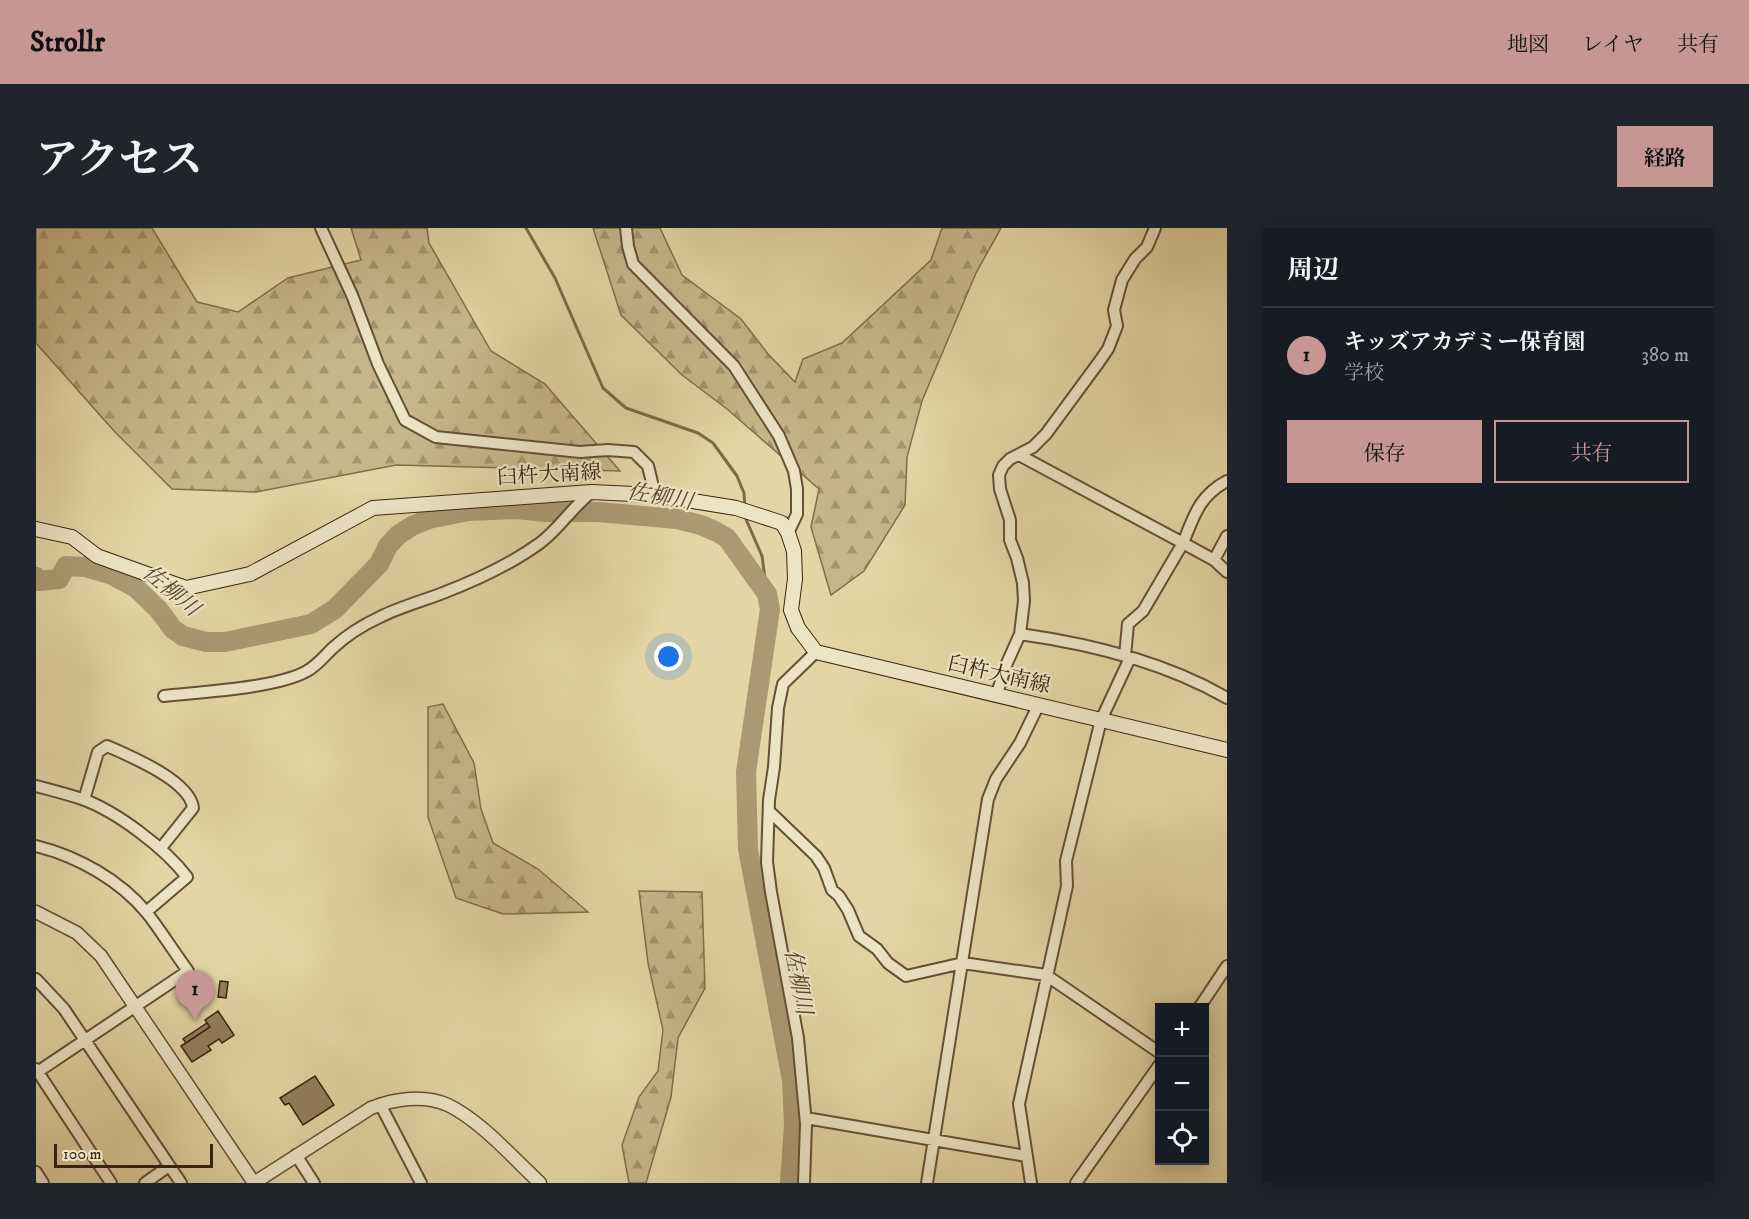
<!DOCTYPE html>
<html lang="ja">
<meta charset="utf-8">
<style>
body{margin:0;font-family:"IM FELL DW Pica","Noto Serif JP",serif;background:#20242c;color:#f1f3f6}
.controls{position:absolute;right:18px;bottom:18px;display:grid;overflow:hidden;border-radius:0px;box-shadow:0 3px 15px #0003}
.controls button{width:54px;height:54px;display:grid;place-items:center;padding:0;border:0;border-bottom:2px solid #363941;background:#171b24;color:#f1f3f6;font:30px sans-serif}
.scale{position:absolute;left:18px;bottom:15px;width:159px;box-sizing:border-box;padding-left:6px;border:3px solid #3a240e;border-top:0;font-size:16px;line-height:21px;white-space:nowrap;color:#3a240e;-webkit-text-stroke:4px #ede4c4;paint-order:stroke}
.you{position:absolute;left:633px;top:429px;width:21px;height:21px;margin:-15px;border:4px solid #fff;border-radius:50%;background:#1a73e8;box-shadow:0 0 0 9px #1a73e833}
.badge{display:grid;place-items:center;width:39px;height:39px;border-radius:50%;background:#c59692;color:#111;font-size:20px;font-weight:700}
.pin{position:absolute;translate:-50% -50px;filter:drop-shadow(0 2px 3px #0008)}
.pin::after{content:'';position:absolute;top:32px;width:21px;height:18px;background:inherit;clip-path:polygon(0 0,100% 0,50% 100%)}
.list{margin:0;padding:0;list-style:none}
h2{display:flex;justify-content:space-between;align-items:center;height:78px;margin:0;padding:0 24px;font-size:26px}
h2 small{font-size:20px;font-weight:400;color:#9ea1a6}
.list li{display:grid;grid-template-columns:39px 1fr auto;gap:18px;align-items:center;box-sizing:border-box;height:96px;padding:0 24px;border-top:2px solid #363941}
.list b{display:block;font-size:22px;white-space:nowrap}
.list p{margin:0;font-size:20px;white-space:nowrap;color:#9ea1a6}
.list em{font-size:20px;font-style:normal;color:#9ea1a6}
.actions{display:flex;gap:12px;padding:18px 24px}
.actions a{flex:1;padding:14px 0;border:2px solid #c59692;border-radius:0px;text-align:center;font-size:21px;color:#c59692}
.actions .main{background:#c59692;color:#111}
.icon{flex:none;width:33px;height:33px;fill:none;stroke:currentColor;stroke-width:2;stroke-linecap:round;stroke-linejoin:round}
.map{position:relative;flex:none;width:1191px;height:955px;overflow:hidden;border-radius:0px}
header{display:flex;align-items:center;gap:36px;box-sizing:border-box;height:84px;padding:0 30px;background:#c59692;color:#111}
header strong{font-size:28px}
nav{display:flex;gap:33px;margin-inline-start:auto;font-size:21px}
.intro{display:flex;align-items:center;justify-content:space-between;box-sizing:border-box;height:144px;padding:0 36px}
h1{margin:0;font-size:42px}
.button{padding:15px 27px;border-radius:0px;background:#c59692;color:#111;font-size:21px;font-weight:700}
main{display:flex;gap:36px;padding:0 36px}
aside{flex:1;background:#171b24;border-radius:0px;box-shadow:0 3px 15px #0003}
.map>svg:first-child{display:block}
.forest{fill:url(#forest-firs);stroke:#806e4c;stroke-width:1.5}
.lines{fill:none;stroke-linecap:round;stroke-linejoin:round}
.stream{stroke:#7d6a4a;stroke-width:3}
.river{stroke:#aa9972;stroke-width:20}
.building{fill:#92805d;stroke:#3a240e;stroke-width:1.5}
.minor-casing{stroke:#645034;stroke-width:14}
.tertiary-casing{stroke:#645034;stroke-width:15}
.secondary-casing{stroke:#3a240e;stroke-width:16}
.minor{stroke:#ede4c4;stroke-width:10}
.tertiary{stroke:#ede4c4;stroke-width:12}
.secondary{stroke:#ede4c4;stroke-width:14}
.labels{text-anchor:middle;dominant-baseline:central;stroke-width:4.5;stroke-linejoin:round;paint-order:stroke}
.street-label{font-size:21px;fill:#3a240e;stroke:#ede4c4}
.water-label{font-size:22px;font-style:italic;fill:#5c472c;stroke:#ede4c4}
</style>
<header>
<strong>Strollr</strong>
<nav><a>地図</a><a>レイヤ</a><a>共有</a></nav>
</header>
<div class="intro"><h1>アクセス</h1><a class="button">経路</a></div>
<main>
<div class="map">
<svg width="1191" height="955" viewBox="0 0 1191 955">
<defs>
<pattern id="forest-firs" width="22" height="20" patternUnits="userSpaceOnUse" patternTransform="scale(1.5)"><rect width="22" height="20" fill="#c6b78b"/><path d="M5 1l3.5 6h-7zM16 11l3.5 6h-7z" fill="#a29570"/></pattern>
</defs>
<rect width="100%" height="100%" fill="#e3d5a5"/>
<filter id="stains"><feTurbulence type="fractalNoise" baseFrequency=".00333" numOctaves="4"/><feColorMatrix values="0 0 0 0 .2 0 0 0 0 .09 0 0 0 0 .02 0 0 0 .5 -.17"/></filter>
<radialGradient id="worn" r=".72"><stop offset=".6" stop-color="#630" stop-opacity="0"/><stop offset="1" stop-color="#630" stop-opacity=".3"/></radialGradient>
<path class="forest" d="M0,0H116L161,74L202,84L252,50L325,32L315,0H391L393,15L455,123L509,156L584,243L360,237L220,264L136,261L78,203L0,115Z
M557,0H624L646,47L705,91L732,126L759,154L767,131L806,115L895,32L906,0H965L940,45L886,173L871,229L869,277L828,343L795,367L775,299L783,261L691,181L646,147L585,87Z
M407,476L438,535L445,581L457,615L502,641L552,684L467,686L420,670L392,589V479Z
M603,663L666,664L669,760L642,810L635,869L610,955H593L586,917L603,869L622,843L627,802L612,735Z"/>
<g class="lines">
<path class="stream" d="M490,0L519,50L567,160L590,180L662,205L677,215L701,248L708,265L709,279
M709,289L726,328L731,366
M0,354L3,353"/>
<path class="river" d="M0,349L3,353L23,351L30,338L49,339L76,347L100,360L122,381L137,401L147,408L170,414H189L275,396L299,381L343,336L352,318L362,307L376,298L393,291L432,283L480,281L510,284H562L641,291L665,297L681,304L691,310L731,366L734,381L710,544L712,621L756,852L758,897L754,955"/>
</g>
<path class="building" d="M184,753L192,754L190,770L182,769Z
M182,783L198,807L186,815L183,811L172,818L175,822L156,834L145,818L174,799L169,792Z
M171,795L174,799L150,815L147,811Z
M279,848L298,877L267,897L253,875L249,877L244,870Z"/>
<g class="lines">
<g class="minor-casing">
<path id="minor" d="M285,0L316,67L342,136L369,192L400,209L544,224L572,222L598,224L612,238L619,267
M590,0L592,18L597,36L698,138L743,208L758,243L761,261V286L752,305
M983,227L1147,315C1158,288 1163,268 1191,253
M1178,332L1191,308
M984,406C1055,416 1129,434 1191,470
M1089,428L1092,396L1107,383L1147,315L1178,332L1191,344
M128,468C164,464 242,460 271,443C282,437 289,427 298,419C312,406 327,397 344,389C364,379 386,373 407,365C441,352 475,336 504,315C524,300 536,279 556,264
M960,468L971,435L984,406L988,373L987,355L981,330L974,312V292L964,261L963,247L967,238L974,231L997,219L1010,206L1063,134L1072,121L1081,98L1078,82L1086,52L1099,31L1111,19L1119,0
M0,558C15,562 31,566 46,571C80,583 129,620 151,649L110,684
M48,572L62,524L71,518C94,528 154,553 157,580L125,620
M733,583L780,628L788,640L796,662L803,668L812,682L823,708L841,721L852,735L870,748L927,735L1010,747L1124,825
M0,618C41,628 84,652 111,685C125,703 138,724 152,743L0,845
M0,751L28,781L145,955
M1163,780L1191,738
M0,841L75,955
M344,876L385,955
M770,890L990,928
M260,927L278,955
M0,944L7,955
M109,955L133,938
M768,955L770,896L762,810L735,664L731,634L733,572L738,539L742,480L747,456L780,424
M891,955L952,571L960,551L984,515L1002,478
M995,955L983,876L1031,658L1030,633L1065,492L1094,430
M1040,955L1124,836"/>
</g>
<g class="tertiary-casing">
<path id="tertiary" d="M0,684L41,705L65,728L218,955
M218,955L335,880C358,871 388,866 412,877C445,893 477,930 504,955"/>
</g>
<g class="secondary-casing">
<path id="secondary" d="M0,301L36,309L61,328L150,360L214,346L337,280L556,264L619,267L700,280L746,295L752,305L758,323L759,351L755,382L762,400L780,424L1191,522"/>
</g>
<use href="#minor" class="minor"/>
<use href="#tertiary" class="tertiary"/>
<use href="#secondary" class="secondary"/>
</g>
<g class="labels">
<g class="street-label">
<text transform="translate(513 247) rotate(-3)">臼杵大南線</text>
<text transform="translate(963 447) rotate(13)">臼杵大南線</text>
</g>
<g class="water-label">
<text transform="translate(624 269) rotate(10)">佐柳川</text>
<text transform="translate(135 363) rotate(40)">佐柳川</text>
<text transform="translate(762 754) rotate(79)">佐柳川</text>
</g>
</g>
<rect width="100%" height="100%" filter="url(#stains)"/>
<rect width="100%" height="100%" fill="url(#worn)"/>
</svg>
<div class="controls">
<button>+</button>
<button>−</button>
<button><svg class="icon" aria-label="locate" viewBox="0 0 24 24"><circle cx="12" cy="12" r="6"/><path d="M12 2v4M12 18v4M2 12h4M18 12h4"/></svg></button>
</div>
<div class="scale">100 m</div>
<div class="you"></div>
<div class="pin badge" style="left:159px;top:792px">1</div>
</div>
<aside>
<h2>周辺<small></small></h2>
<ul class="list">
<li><span class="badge">1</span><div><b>キッズアカデミー保育園</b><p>学校</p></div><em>380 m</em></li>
</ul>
<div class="actions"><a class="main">保存</a><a>共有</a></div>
</aside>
</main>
